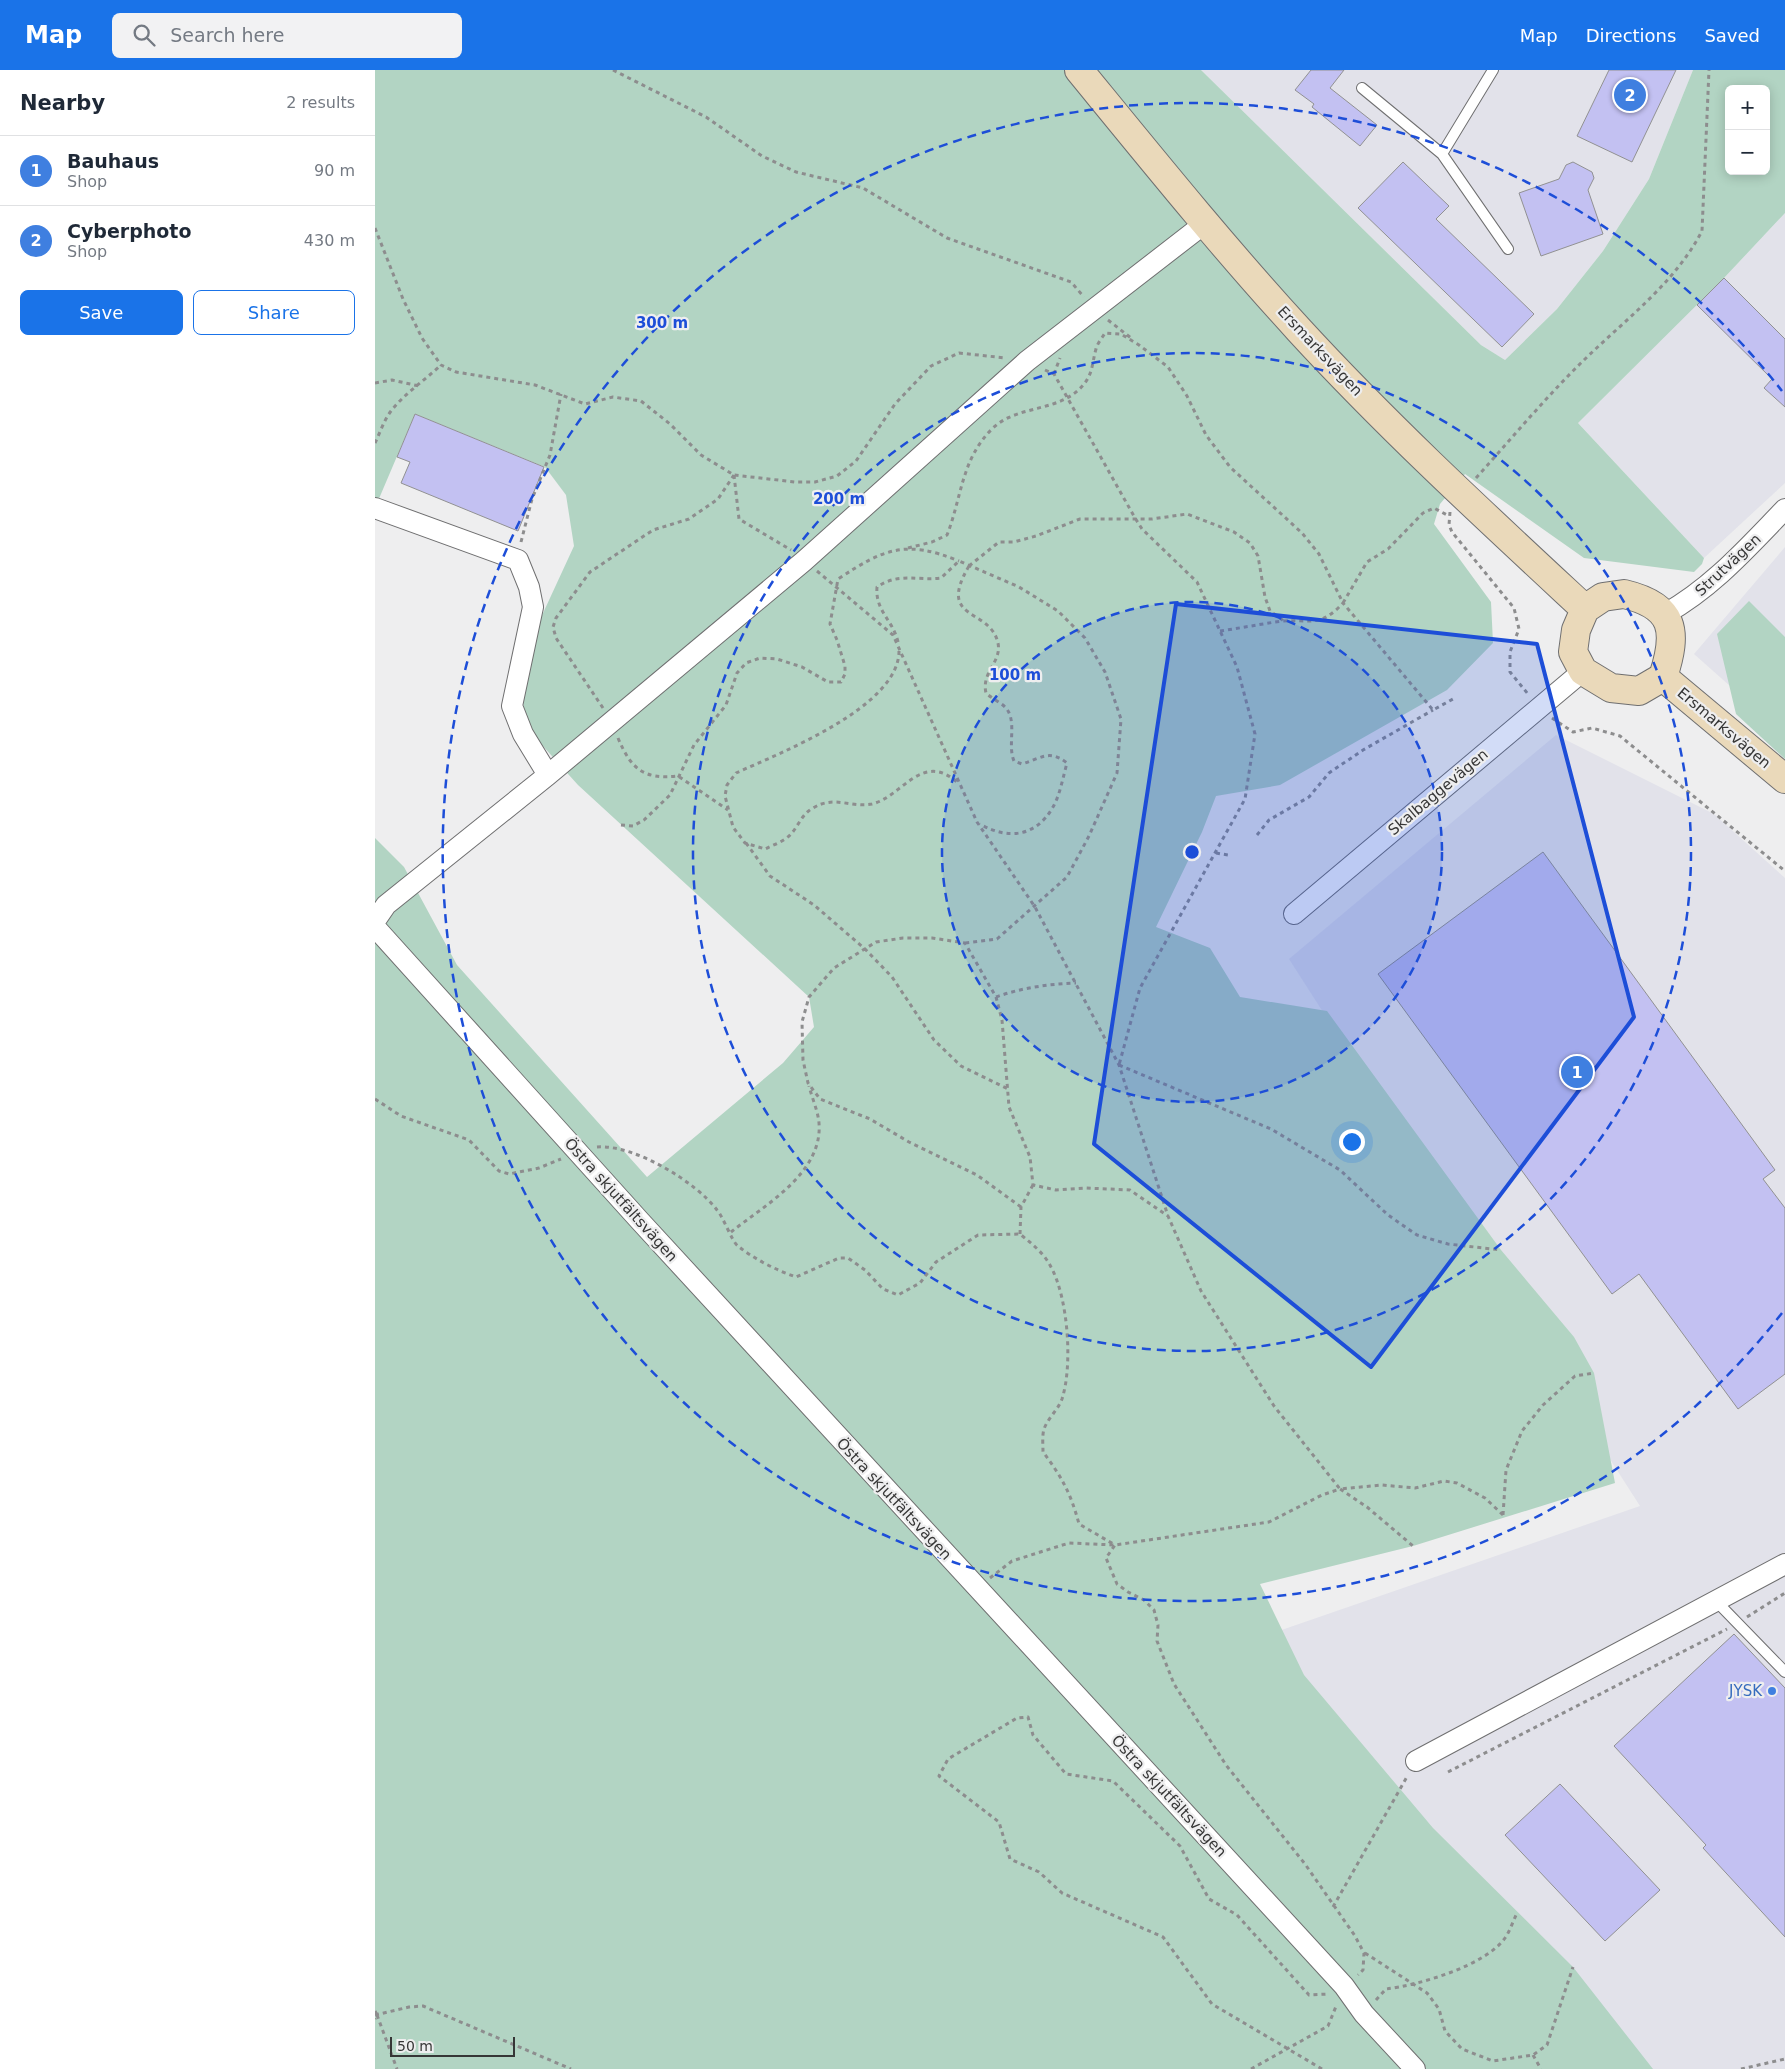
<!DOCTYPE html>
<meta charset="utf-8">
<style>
body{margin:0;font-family:"DejaVu Sans",sans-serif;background:#f2f2f3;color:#1f2937}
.controls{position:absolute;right:15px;top:15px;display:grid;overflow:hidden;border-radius:8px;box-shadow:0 2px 12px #0003}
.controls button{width:45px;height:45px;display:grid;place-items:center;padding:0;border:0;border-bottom:1px solid #e0e1e3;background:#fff;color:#1f2937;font:25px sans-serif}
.scale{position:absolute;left:15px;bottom:12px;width:125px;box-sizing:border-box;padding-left:5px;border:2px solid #363636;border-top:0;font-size:14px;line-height:18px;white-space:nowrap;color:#363636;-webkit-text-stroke:4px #eeeeef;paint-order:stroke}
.you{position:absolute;left:976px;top:1071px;width:18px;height:18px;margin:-12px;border:4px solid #fff;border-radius:50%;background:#1a73e8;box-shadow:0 0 0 8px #1a73e833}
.badge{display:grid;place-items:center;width:32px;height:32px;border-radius:50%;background:#1a73e8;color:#fff;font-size:16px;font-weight:700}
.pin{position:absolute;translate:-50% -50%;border:2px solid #fff;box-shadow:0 1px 5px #0006}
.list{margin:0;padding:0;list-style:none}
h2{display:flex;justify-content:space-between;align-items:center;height:65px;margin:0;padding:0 20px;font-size:21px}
h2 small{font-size:16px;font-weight:400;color:#747a83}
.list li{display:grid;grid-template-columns:32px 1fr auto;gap:15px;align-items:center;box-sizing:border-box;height:70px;padding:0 20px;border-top:1px solid #e0e1e3}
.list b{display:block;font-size:19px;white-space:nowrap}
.list p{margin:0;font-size:16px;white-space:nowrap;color:#747a83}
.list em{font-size:16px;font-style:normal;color:#747a83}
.actions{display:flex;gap:10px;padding:15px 20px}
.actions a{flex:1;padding:11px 0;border:1px solid #1a73e8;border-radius:8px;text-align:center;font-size:18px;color:#1a73e8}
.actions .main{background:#1a73e8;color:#fff}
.icon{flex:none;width:28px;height:28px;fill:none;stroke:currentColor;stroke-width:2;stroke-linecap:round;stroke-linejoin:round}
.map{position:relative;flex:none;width:1410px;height:1999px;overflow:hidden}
header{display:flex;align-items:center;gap:30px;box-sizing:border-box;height:70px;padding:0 25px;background:#1a73e8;color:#fff}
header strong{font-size:24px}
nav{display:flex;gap:28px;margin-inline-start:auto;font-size:18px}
.search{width:350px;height:45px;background:#f2f2f3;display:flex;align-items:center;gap:12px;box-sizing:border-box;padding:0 18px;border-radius:8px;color:#747a83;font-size:19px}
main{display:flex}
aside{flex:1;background:#fff}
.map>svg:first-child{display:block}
.built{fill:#e2e2ea}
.green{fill:#b2d4c3;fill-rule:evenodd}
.building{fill:#c3c1f2;stroke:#919192}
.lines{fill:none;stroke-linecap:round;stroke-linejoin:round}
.service-casing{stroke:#6f6f70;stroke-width:12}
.minor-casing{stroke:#6f6f70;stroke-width:22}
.secondary-casing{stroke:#6f6f70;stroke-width:30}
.path{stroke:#8d8d8e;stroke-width:3;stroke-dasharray:4 4;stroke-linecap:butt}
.service{stroke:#fff;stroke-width:10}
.minor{stroke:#fff;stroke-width:20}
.secondary{stroke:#ead9ba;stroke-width:28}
.marked{fill:#1d4ed8;fill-opacity:0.2;stroke:#1d4ed8;stroke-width:4;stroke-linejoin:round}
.ring{fill:none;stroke:#1d4ed8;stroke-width:2.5;stroke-dasharray:9 6}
.shop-dot{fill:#3f7fe0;stroke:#eeeeef;stroke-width:2}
.labels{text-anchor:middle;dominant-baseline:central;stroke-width:4.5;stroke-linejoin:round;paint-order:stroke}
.street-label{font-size:15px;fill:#363636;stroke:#eeeeef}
.shop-label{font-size:15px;fill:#366cbe;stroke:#eeeeef;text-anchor:end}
.centre{fill:#1d4ed8;stroke:#eeeeef;stroke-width:2.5}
.ring-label{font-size:15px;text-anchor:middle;font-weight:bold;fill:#1d4ed8;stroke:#eeeeef;stroke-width:4.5;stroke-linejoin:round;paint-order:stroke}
</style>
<header>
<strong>Map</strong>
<div class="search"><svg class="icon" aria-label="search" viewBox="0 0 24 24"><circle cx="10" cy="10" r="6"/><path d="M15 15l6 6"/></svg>Search here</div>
<nav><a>Map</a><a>Directions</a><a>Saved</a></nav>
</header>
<main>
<aside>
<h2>Nearby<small>2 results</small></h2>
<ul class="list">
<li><span class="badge" style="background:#3f7fe0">1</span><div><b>Bauhaus</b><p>Shop</p></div><em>90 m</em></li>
<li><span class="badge" style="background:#3f7fe0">2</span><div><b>Cyberphoto</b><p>Shop</p></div><em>430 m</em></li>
</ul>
<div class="actions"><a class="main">Save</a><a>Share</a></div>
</aside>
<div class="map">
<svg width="1410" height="1999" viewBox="0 0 1410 1999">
<rect width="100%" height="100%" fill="#eeeeef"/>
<path class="built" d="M826,0H1318L1274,109L1228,181L1182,239L1130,290L1106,275Z
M1410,143V413L1329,488L1203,353L1349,208Z
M1410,477V665L1319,584Z
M1181,665L1339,744L1410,808V1999H1144L849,1580L1265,1436L914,889Z"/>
<path class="green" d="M0,0H826L1106,275L1130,290L1182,239L1228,181L1274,109L1318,0H1410V143L1349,208L1203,353L1329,488L1327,494L1319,502L1209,488L1090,404L1065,434L1059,454L1116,532L1118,573L1072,620L905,715L841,726L827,762L781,857L835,878L865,927L952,941L1126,1180L1199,1267L1219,1303L1240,1413L1038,1476L885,1514L929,1605L1058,1758L1198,1897L1278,1999H0V768L29,797L82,895L272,1107L408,993L439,957L434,927L203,715L149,655L148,616L163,554L199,476L191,425L170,397L40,344L0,438ZM1354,19H1391V101H1354Z
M1374,531L1410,567V689L1361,644L1342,564Z"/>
<path class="building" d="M936,0H969L955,18L1002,55L985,76L937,37L939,34L920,20Z
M1234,0H1301L1257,92L1202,66Z
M1028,92L1074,136L1061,149L1159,244L1127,277L983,138Z
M1198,92L1217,102L1219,108L1213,120L1228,164L1166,186L1144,123L1184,109L1191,95Z
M1349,208L1410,269V337L1389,318L1397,309L1322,235Z
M40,344L169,397L143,461L26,413L35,392L22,387Z
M1168,782L1400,1100L1388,1109L1410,1138V1304L1363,1339L1264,1204L1237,1224L1003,904Z
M1359,1564L1410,1618V1867L1328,1778L1331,1775L1239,1676Z
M1185,1714L1285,1820L1230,1871L1130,1765Z"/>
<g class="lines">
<g class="service-casing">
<path id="service" d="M987,18L1067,84L1118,0
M1067,84L1133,179
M1341,1531L1410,1602"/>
</g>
<g class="minor-casing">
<path id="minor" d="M0,438L143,490L154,517L158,537L137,636L148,664L173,705
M1290,544C1338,517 1372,478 1410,439
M919,844L1208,601
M0,851L11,835L173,705L429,491L652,291L829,154
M0,857L265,1151L969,1916L989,1944L1040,1999
M1041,1691L1410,1494"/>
</g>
<g class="secondary-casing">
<path id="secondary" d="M704,0C776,88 847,176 924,260C1014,358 1112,448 1210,539
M1249,524C1300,536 1303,561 1288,607L1264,621L1236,618L1208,601L1198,582L1201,560L1210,539L1228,527Z
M1288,607L1410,709"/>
</g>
<path class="path" d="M238,0L331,47L387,86L421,102L488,118L572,168L696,212L709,227
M0,158L28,229L47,268L66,295L81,302L160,315L210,334L238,327L266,331L295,354L326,385L359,405L420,412H440L462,406L481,391L520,334L556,296L584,283L631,288
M733,250L756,268
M670,300L679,304L760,448L767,459L822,512L862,597L880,664L870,729L765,918L744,995
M679,304L685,288
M0,313L17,310L44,316
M0,373C5,363 9,350 16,341C30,323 49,311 66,295
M359,405L364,449L416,480
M1101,408C1137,368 1171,327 1209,290C1251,249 1300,213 1327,161L1334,0
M1075,442L1074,455L1077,462L1139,538L1144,559L1135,582V602L1153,624
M146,472L157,429L175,385L186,324
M533,478L557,472L572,465C587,427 586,389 618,358C643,334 686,343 709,314C718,303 717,293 721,279C722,274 727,268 730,263L746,264L764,275L793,297L812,326L831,365L855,397L927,463L944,484L968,533
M594,496L624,472H639L661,466L705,449H777L812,444L859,462L875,473L883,486L890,527L895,541L909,551
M594,496C561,552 615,537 623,573C627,592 606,602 611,623C616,628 625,632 630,637C643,650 632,675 639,691L647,694C667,688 674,679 692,693C688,707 685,725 678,737C661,767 633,770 605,754
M442,501L518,565L602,752L660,837L744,995L793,1146L826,1221L899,1336L965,1419L1007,1415L1040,1418L1069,1411L1082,1413L1110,1428L1128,1445
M968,533L992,492L1013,479L1048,443L1059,438L1074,446
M845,561C866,558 886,554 907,551C936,549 945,558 968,533L1058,640L1078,629
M523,572C518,550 500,541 502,517C524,502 542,511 566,508L584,491L644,517L683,541L710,568L730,602L746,649L742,703L714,766L692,807L622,869L590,873
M524,581C524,637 405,683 361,703L352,715L350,726L358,757L370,773L390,779C398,775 410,771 416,764C424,755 427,744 438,738C459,725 476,738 497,734C527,727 547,680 583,713
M228,638L181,568L178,557L181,548L215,502L278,460L314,449L343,429L359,405
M1177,648L1198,662L1217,658L1245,666L1410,801
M243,668C256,699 269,710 303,706L353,740
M246,755L258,756L269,750L295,725L319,675L351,635L362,603L371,593L385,588L402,589L427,597L453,612H466L470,604V596L462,570L455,554L463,509C509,479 530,469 584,491
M882,765L894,750L934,727L954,703L988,680L1058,640
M371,773L395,806L439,835L490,879L517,907L559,970L586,996L633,1019
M841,783L853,785
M621,927C646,918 673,914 701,913
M744,995L896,1059L965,1100L1013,1145L1042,1165L1073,1174L1126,1180
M0,1029L26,1046L94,1070L124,1101L134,1104L164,1098L186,1089
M222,1077C259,1074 321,1112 342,1140C349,1148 357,1172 363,1176C379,1189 401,1200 421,1207L464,1188H473L490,1200L508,1219L523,1225L545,1213L561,1192L603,1165L645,1164C657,1174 669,1183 676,1197C693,1228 698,1295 687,1329C683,1340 673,1348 669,1359C667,1366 668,1375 668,1382C687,1407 696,1424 704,1454L740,1475L731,1488L742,1514L753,1522L769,1530L779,1540L783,1555L782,1571L799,1614L851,1695L930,1794L980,1866L989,1883L988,1900L983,1905
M646,1137L602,1105L534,1072L495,1049L445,1029L433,1013L428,990L427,952L434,927L459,898L501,872L528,868H557L590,873L621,927L627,950L634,1037L655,1087L658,1115L681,1120L711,1118L755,1120L793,1146
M356,1162C390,1135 448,1103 444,1053C443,1041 437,1028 434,1016
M645,1164L646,1137L658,1115
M1128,1445L1131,1400L1147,1361L1168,1335L1200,1306L1219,1303
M615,1508L637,1491L694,1473L740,1475L894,1452L947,1425L965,1419L992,1437L1038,1476
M1372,1547L1410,1523
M1073,1702L1352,1559
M958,1837L1033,1705
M990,1883L1052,1923L1064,1939L1070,1961L1087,1979L1118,1991L1158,1985L1172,1975L1198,1897
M1001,1930L1011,1919C1044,1915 1110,1896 1130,1868C1135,1861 1138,1851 1142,1843
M0,1941L2,1945L0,1949
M0,1945L34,1937L48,1936L196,1999
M2,1945L22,1999
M1158,1985L1166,1999
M876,1999L953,1956L962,1934
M947,1999L837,1934L788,1867L687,1823L664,1802L635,1789L624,1752L564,1706L573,1689L642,1648L653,1647L658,1665L691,1704L738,1711L805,1776L834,1829L862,1845L934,1925L953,1924
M1366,1999L1410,1989"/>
<use href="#service" class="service"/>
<use href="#minor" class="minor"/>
<use href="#secondary" class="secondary"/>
</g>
<path class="marked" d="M801,534L1162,574L1259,947L996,1297L719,1074Z"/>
<circle cx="817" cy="782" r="250" fill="#1d4ed8" fill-opacity=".12"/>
<g class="ring">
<circle cx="817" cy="782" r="250"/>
<circle cx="817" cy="782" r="499"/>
<path d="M1407 1243A749 749 0 1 1 1407 321"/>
</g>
<circle class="shop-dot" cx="1397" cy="1621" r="5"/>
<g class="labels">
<g class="street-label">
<text transform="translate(945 281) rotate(47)">Ersmarksvägen</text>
<text transform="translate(1353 495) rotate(-43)">Strutvägen</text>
<text transform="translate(1349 658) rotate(40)">Ersmarksvägen</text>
<text transform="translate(1063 722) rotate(-40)">Skalbaggevägen</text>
<text transform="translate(246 1130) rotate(48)">Östra skjutfältsvägen</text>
<text transform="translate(519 1429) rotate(47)">Östra skjutfältsvägen</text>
<text transform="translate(794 1726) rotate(47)">Östra skjutfältsvägen</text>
</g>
<g class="shop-label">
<text x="1387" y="1621">JYSK</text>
</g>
</g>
<circle cx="817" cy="782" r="8" class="centre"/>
<g class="ring-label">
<text x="287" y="258">300 m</text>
<text x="464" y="434">200 m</text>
<text x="640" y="610">100 m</text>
</g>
</svg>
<div class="controls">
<button>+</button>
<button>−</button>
</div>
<div class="scale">50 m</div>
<div class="you"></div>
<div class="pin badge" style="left:1202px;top:1002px;background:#3f7fe0">1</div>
<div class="pin badge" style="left:1255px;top:25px;background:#3f7fe0">2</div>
</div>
</main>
